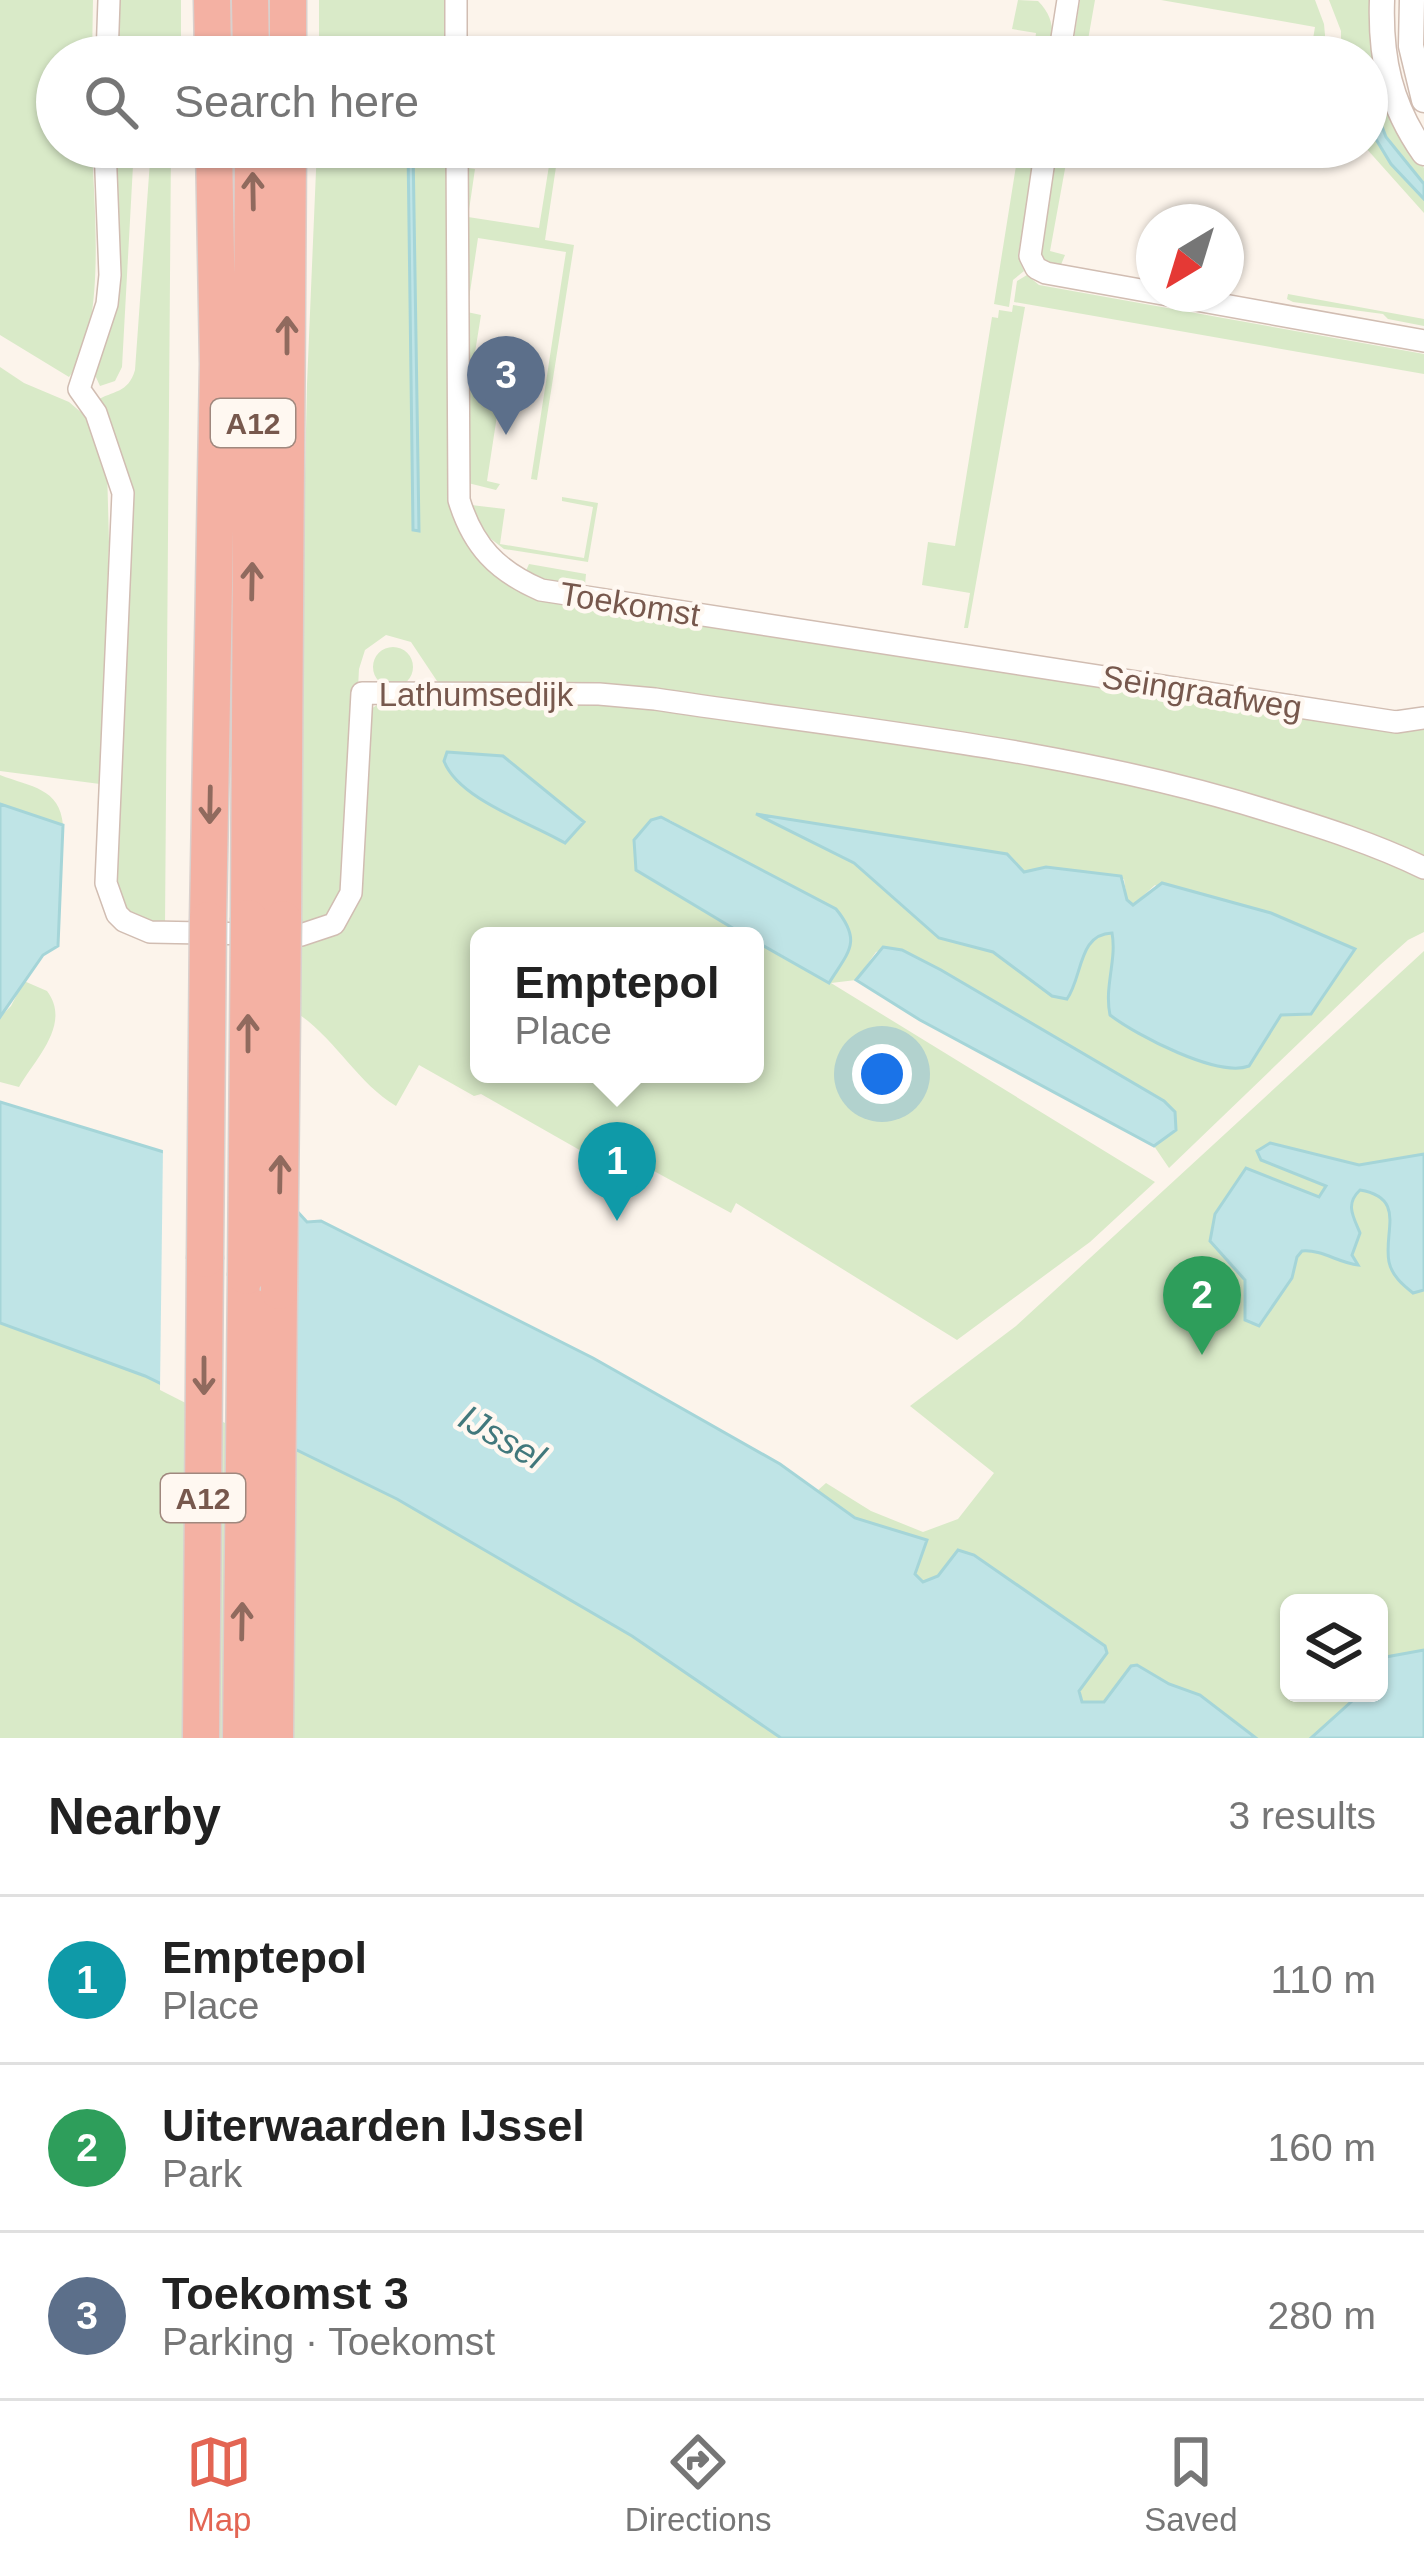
<!DOCTYPE html>
<meta charset="utf-8">
<style>
body{margin:0;font-family:Arial,sans-serif;background:#f6f6f6;color:#222}
.controls{position:absolute;right:36px;bottom:36px;display:grid;overflow:hidden;border-radius:18px;box-shadow:0 3px 9px #0004}
.controls button{width:108px;height:108px;display:grid;place-items:center;padding:0;border:0;border-bottom:3px solid #e0e0e0;background:#fff;color:#222;font:60px sans-serif}
.compass{position:absolute;left:1136px;top:204px;width:108px;height:108px;border-radius:50%;background:#fff;box-shadow:0 3px 9px #0004;rotate:218deg}
.you{position:absolute;left:882px;top:1074px;width:42px;height:42px;margin:-30px;border:9px solid #fff;border-radius:50%;background:#1a73e8;box-shadow:0 0 0 18px #1a73e833}
.badge{display:grid;place-items:center;width:78px;height:78px;border-radius:50%;background:#e36553;color:#fff;font-size:39px;font-weight:700}
.pin{position:absolute;translate:-50% -99px;filter:drop-shadow(0 3px 6px #0008)}
.pin::after{content:'';position:absolute;top:63px;width:42px;height:36px;background:inherit;clip-path:polygon(0 0,100% 0,50% 100%)}
.popup{position:absolute;left:470px;top:927px;width:294px;height:156px;box-sizing:border-box;display:grid;place-content:center;border-radius:18px;background:#fff;filter:drop-shadow(0 3px 9px #0005);font-size:39px;white-space:nowrap;color:#767676}
.popup b{font-size:45px;color:#222}
.popup::after{content:'';position:absolute;left:50%;top:100%;margin-left:-24px;border:24px solid transparent;border-top-color:#fff}
.list{margin:0;padding:0;list-style:none}
h2{display:flex;justify-content:space-between;align-items:center;height:156px;margin:0;padding:0 48px;font-size:51px}
h2 small{font-size:39px;font-weight:400;color:#767676}
.list li{display:grid;grid-template-columns:78px 1fr auto;gap:36px;align-items:center;box-sizing:border-box;height:168px;padding:0 48px;border-top:3px solid #e0e0e0}
.list b{display:block;font-size:45px;white-space:nowrap}
.list p{margin:0;font-size:39px;white-space:nowrap;color:#767676}
.list em{font-size:39px;font-style:normal;color:#767676}
.icon{flex:none;width:66px;height:66px;fill:none;stroke:currentColor;stroke-width:2;stroke-linecap:round;stroke-linejoin:round}
.map{position:relative;flex:none;width:1424px;height:1738px;overflow:hidden}
.search{position:absolute;background:#fff;box-shadow:0 3px 9px #0004;left:36px;right:36px;top:36px;height:132px;display:flex;align-items:center;gap:30px;box-sizing:border-box;padding:0 42px;border-radius:66px;color:#767676;font-size:45px}
.sheet{height:660px;background:#fff}
nav{display:flex;justify-content:space-around;align-items:center;box-sizing:border-box;height:168px;border-top:3px solid #e0e0e0;background:#fff;font-size:33px;color:#767676}
nav a{display:grid;justify-items:center;gap:6px}
nav .on{color:#e36553}
.map>svg:first-child{display:block}
.green{fill:#d9eac8;fill-rule:evenodd}
.water{fill:#bfe4e6;stroke:#a5d5d8;stroke-width:3}
.pier{fill:#fcf4eb}
.lines{fill:none;stroke-linecap:round;stroke-linejoin:round}
.minor-casing{stroke:#d1bdb2;stroke-width:24}
.tertiary-casing{stroke:#d1bdb2;stroke-width:27}
.motorway-casing{stroke:#d9d0cd;stroke-width:39}
.minor{stroke:#fff;stroke-width:21}
.tertiary{stroke:#fff;stroke-width:24}
.motorway{stroke:#f4b1a3;stroke-width:36}
.motorway-bridge-casing{stroke:#d9d0cd;stroke-width:39;stroke-linecap:butt}
.motorway-bridge{stroke:#f4b1a3;stroke-width:36}
.oneway{stroke:#906a5e}
.labels{text-anchor:middle;dominant-baseline:central;stroke-width:9;stroke-linejoin:round;paint-order:stroke}
.shield{fill:#fff8f1;stroke:#a0887e;stroke-width:3}
.shield-label{font-size:30px;font-weight:bold;fill:#77584d}
.street-label{font-size:33px;fill:#77584d;stroke:#fff8f1}
.water-label{font-size:36px;font-style:italic;fill:#41787c;stroke:#fff8f1}
</style>
<div class="map">
<svg width="1424" height="1738" viewBox="0 0 1424 1738">
<rect width="100%" height="100%" fill="#fcf4eb"/>
<path class="green" d="M0,0H93L92,57H57V147H92C94,207 107,330 69,377L0,335Z
M115,0H181V57H115Z
M319,0H447L448,57H319Z
M1018,0L1038,1C1055,18 1054,34 1050,57H1033L1036,33L1012,29Z
M1080,0H1095L1085,57H1071Z
M1161,0H1315L1324,24L1327,57H1310L1315,27Z
M1329,0H1373L1409,148L1424,168V213L1365,147L1367,57H1341V31Z
M115,147H134L122,367L115,381L100,386L94,373Z
M151,147H171L165,926L133,920L114,895L126,520L96,401C113,390 128,394 135,370Z
M317,147H448L450,501C469,555 487,578 541,601L1396,731L1424,730V863L1372,842L939,736L452,688L437,681L411,642L386,635L365,650L359,669L349,858L338,913L295,929L307,384Z
M465,147H471L468,168L475,169L468,217L539,228L552,147H559L545,240L574,245L537,480L531,479L566,252L478,238L467,312L481,315L469,390L500,396L487,481L500,484L496,490L468,483Z
M1019,147H1036L1018,256L1024,271L1013,280L1009,307L994,304Z
M1056,147H1069L1050,251L1065,255L1060,267L1044,262L1040,251Z
M1027,275L1039,285L1424,354V374L1014,302L1017,281Z
M1288,294L1424,319V326L1388,319L1383,314L1293,302L1287,299Z
M1013,305L1025,307L968,628H964L970,593L922,585L928,542L955,546L992,317L998,318L999,310L1012,312Z
M0,367L24,383L69,402L83,414L99,436L107,468L109,542L100,784L0,771Z
M562,497L598,503L588,562L504,549L482,532L471,505L505,509L500,544L584,558L593,507L562,501Z
M529,564L586,574L585,585L546,580L525,573Z
M373 667a20 20 0 1 1 40 0a20 20 0 1 1-40 0Z
M592,698L1038,761L1263,814L1424,874V932L1408,940L1380,965L1169,1168L1154,1146L1176,1130L1012,1013L941,970L891,947L876,952L856,980L831,983L1155,1182L1090,1242L957,1340L736,1203L731,1213L630,1158L620,1173L481,1094L474,1096L419,1065L396,1106C356,1082 335,1037 294,1011L295,939L345,919L367,712L381,702ZM759,815L1007,854L1023,872L1046,867L1124,879L1127,900L1133,905L1155,885L1322,998L1311,1013L1281,1015L1256,1057L1189,1056L1110,1015C1104,987 1117,961 1113,932C1079,934 1082,973 1068,999L1053,996L993,952L939,938L853,863ZM511,817L584,823L565,843L528,821ZM670,820L691,833L829,983L755,941V1074H479V936H746L689,900Z
M0,775C31,787 60,788 63,825L0,804Z
M1424,951V1738H1128L918,1584L817,1491L826,1483L871,1511L923,1532L958,1519L994,1473L910,1406L1016,1326ZM1289,1603H1379V1693H1289Z
M24,981L47,991C72,1024 35,1059 19,1087L0,1082V1017L11,1006Z
M0,1322L145,1376L397,1499L632,1636L781,1738H0Z"/>
<path class="water" d="M1367,87L1386,137L1424,184V199L1391,164L1368,126Z
M408,147H413L419,531L413,530Z
M447,752L503,756L584,822L565,843C531,823 458,799 444,761Z
M0,804L63,825L58,946L43,955L0,1017Z
M756,814L1007,854L1024,872L1046,867L1121,876L1127,900L1133,905L1162,883L1271,913L1355,949L1311,1014L1281,1015L1249,1066C1218,1078 1136,1035 1110,1015C1104,987 1117,960 1112,933C1078,934 1083,976 1067,999L1052,996L993,952L939,938L854,863Z
M661,817L836,909C863,942 848,952 829,983L755,941V936H746L636,870L634,840L651,820Z
M883,947L902,950L941,970L1164,1101L1175,1112L1176,1130L1154,1146L920,1020L856,980Z
M0,1102L167,1153L296,1210L307,1222L321,1221L593,1358L780,1464L855,1518L927,1540L915,1574L923,1582L938,1576L958,1550L974,1555L1105,1646L1107,1653L1079,1691L1082,1702H1104L1131,1666L1137,1665L1169,1684L1200,1695L1256,1738H781L632,1636L397,1499L145,1376L0,1323Z
M1270,1143L1359,1165L1424,1154V1290L1413,1293C1403,1285 1392,1276 1389,1262C1383,1232 1407,1198 1360,1190C1345,1204 1353,1216 1360,1233L1352,1255L1358,1265C1339,1263 1321,1249 1302,1251L1297,1257L1292,1278L1259,1326L1245,1320V1280L1210,1241L1215,1214L1246,1168L1319,1197L1326,1186L1261,1160L1257,1151Z
M1424,1650V1738H1311L1361,1693H1379V1664L1386,1657Z"/>
<path class="pier" d="M163,1146L232,1171L229,1425L160,1390Z"/>
<g class="lines">
<g class="minor-casing">
<path id="minor" d="M456,0V57
M107,57L109,0
M1059,57L1068,0
M105,147L110,275L107,304L79,389L96,413L123,493L106,883L117,914L124,921L150,932L301,935L334,924L351,893L362,693L599,694L655,699C860,730 1071,749 1269,811C1321,827 1375,844 1424,868
M457,147L459,500C473,546 497,571 541,590L1396,722L1424,718
M1046,147L1030,256L1036,268L1046,273L1424,341"/>
</g>
<g class="tertiary-casing">
<path id="tertiary" d="M1382,0C1380,58 1390,105 1424,153
M1412,0L1411,46L1424,100"/>
</g>
<g class="motorway-casing">
<path id="motorway" d="M212,0L213,57
M250,0L251,57
M288,0V57
M249,918L253,147
M283,919L288,147
M208,920L218,364L214,147
M201,1738L205,1259
M241,1738L246,1276
M275,1738L279,1291"/>
</g>
<use href="#minor" class="minor"/>
<use href="#tertiary" class="tertiary"/>
<use href="#motorway" class="motorway"/>
<g class="motorway-bridge-casing">
<path id="motorway-bridge" d="M205,1259L208,920
M246,1276L249,918
M279,1291L283,919"/>
</g>
<use href="#motorway-bridge" class="motorway-bridge"/>
</g>
<defs><path id="oneway-shaft" d="M-6 0H5M1.5-3L5.5 0L1.5 3" fill="none" stroke-width="1.6" stroke-linecap="round" stroke-linejoin="round" transform="scale(3)"/></defs>
<g class="oneway">
<use href="#oneway-shaft" transform="translate(253 191) rotate(-91)"/>
<use href="#oneway-shaft" transform="translate(287 335) rotate(-90)"/>
<use href="#oneway-shaft" transform="translate(252 581) rotate(-89)"/>
<use href="#oneway-shaft" transform="translate(210 805) rotate(91)"/>
<use href="#oneway-shaft" transform="translate(248 1033) rotate(-90)"/>
<use href="#oneway-shaft" transform="translate(280 1174) rotate(-89)"/>
<use href="#oneway-shaft" transform="translate(204 1376) rotate(90)"/>
<use href="#oneway-shaft" transform="translate(242 1621) rotate(-89)"/>
</g>
<g class="labels">
<g class="shield">
<rect x="211" y="399" width="84" height="48" rx="9"/>
<rect x="161" y="1474" width="84" height="48" rx="9"/>
</g>
<g class="shield-label">
<text x="253" y="423">A12</text>
<text x="203" y="1498">A12</text>
</g>
<g class="street-label">
<text transform="translate(630 604) rotate(9)">Toekomst</text>
<text transform="translate(1202 692) rotate(9)">Seingraafweg</text>
<text x="476" y="694">Lathumsedijk</text>
</g>
<g class="water-label">
<text transform="translate(502 1437) rotate(30)">IJssel</text>
</g>
</g>
</svg>
<div class="controls">
<button><svg class="icon" aria-label="layers" viewBox="0 0 24 24"><path d="M12 4l9 5-9 5-9-5zM3 14l9 5 9-5"/></svg></button>
</div>
<svg class="compass" viewBox="-18 -18 36 36"><path d="M0-13l5 13h-10z" fill="#e53935"/><path d="M0 13l5-13h-10z" fill="#767676"/></svg>
<div class="you"></div>
<div class="pin badge" style="left:617px;top:1221px;background:#0f9aa8">1</div>
<div class="popup"><b>Emptepol</b>Place</div>
<div class="pin badge" style="left:1202px;top:1355px;background:#2e9e5b">2</div>
<div class="pin badge" style="left:506px;top:435px;background:#5c6f8a">3</div>
<div class="search"><svg class="icon" aria-label="search" viewBox="0 0 24 24"><circle cx="10" cy="10" r="6"/><path d="M15 15l6 6"/></svg>Search here</div>
</div>
<section class="sheet">
<h2>Nearby<small>3 results</small></h2>
<ul class="list">
<li><span class="badge" style="background:#0f9aa8">1</span><div><b>Emptepol</b><p>Place</p></div><em>110 m</em></li>
<li><span class="badge" style="background:#2e9e5b">2</span><div><b>Uiterwaarden IJssel</b><p>Park</p></div><em>160 m</em></li>
<li><span class="badge" style="background:#5c6f8a">3</span><div><b>Toekomst 3</b><p>Parking · Toekomst</p></div><em>280 m</em></li>
</ul>
</section>
<nav>
<a class="on"><svg class="icon" aria-label="map" viewBox="0 0 24 24"><path d="M3 6l6-2 6 2 6-2v14l-6 2-6-2-6 2zM9 4v14M15 6v14"/></svg>Map</a>
<a><svg class="icon" aria-label="directions" viewBox="0 0 24 24"><path d="M12 3l9 9-9 9-9-9zM9 14v-3h6M13 9l2 2-2 2"/></svg>Directions</a>
<a><svg class="icon" aria-label="saved" viewBox="0 0 24 24"><path d="M7 4h10v16l-5-4-5 4z"/></svg>Saved</a>
</nav>
